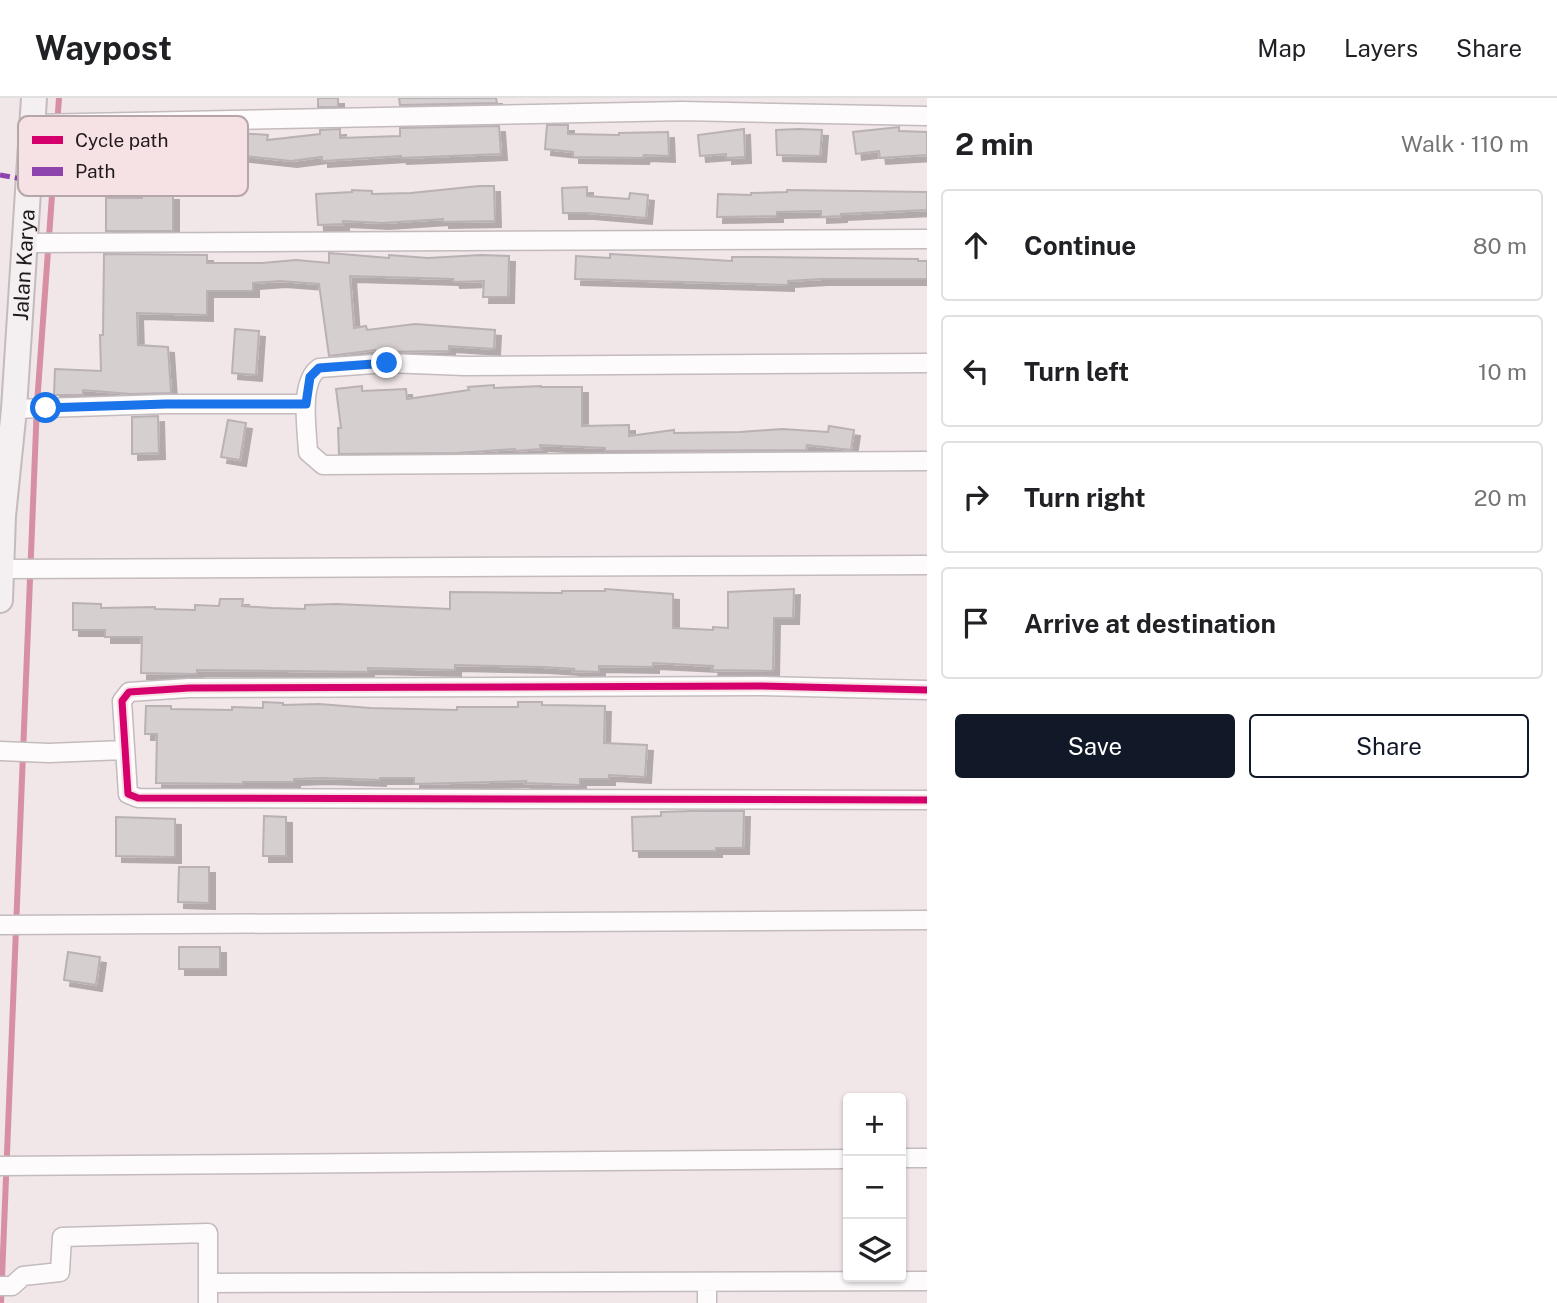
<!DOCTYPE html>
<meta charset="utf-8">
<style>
body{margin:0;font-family:"Public Sans",sans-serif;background:#f6f6f6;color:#202124}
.controls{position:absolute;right:21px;bottom:21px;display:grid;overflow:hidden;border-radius:7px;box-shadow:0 2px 5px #0004}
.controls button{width:63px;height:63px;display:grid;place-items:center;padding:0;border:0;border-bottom:2px solid #e0e0e0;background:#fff;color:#202124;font:35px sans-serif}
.stop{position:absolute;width:21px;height:21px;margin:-16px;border:5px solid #1a73e8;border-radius:50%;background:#fff}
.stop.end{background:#1a73e8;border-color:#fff;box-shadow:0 2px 7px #0008}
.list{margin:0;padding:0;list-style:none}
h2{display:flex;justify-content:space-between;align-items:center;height:91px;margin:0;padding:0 28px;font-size:30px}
h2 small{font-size:23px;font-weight:400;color:#757577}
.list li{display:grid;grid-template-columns:46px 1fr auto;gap:21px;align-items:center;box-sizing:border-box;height:112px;margin:0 14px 14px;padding:0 14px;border:2px solid #e0e0e0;border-radius:7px}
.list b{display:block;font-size:26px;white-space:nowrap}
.list em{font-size:23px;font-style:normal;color:#757577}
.actions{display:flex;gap:14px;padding:21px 28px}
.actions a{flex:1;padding:16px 0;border:2px solid #111827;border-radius:7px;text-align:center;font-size:24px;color:#111827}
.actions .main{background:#111827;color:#fff}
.icon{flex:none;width:38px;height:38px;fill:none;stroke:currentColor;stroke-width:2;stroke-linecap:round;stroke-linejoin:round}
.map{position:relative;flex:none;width:927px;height:1205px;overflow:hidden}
header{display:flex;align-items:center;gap:42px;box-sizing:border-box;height:98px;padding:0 35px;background:#fff;border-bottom:2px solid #e0e0e0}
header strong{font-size:33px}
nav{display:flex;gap:38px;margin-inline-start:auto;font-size:24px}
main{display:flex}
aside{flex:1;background:#fff}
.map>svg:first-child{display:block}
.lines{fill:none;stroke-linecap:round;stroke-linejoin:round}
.stream{stroke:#d78fa3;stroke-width:6}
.building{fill:#d6cfd0;stroke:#b9b1b3;stroke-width:2;filter:url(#shadow)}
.street-casing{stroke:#c3bbbd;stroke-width:21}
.secondary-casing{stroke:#c3bbbd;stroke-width:28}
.street{stroke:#fdfbfc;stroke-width:18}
.secondary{stroke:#f4eff0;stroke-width:24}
.quiet{stroke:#8e44ad;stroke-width:5;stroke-dasharray:10 5;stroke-linecap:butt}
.cycleway-casing{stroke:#f6e1e5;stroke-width:11}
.cycleway{stroke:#d6006c;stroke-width:7}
.route{stroke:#1a73e8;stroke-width:9}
.labels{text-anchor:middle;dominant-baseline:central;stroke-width:6;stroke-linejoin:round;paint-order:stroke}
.street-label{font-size:21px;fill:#221b1d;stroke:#f6e1e5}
.key{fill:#f6e1e5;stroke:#b6a6a9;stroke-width:2}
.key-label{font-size:19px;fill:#221b1d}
</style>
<header>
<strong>Waypost</strong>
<nav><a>Map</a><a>Layers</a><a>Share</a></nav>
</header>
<main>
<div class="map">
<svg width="927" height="1205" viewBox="0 0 927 1205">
<defs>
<filter id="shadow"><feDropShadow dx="6" dy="6" stdDeviation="0" flood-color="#0004"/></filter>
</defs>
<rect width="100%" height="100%" fill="#f1e6e8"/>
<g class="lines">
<path class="stream" d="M1,1205L37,306L59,0"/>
</g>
<path class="building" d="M318,0H338V9H318Z
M399,0H496L497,5L400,7Z
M547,27H568V36L619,37V35L668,34L669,58L644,57L643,60L573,59V54L545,51Z
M499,28L501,56L401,60V58L322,63V59L291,63L236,57V59L212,58L213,36L240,38V35L268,37L267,42L320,36V32L340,31V40L400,38V30Z
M899,29V33L927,34V57L880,60L879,53L856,56L853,34Z
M744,31L745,59L726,60V56L700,58L698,37Z
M799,31L822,32L820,58L777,57L776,32Z
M479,88H494L495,123L443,124V121L383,125L343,123V126L318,127L316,96L352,94V92L372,93V96L411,95Z
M587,89V98L629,101L630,95L648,97L646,120L588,115H563L562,90Z
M787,92L927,94V112L841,116V118L821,119V113L777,114V118L717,119L718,96L751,97V95L787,94Z
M142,96H173V133H106V100H142Z
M329,155L389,160V157L428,160L481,157L509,158L508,199H483L484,183L454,184L453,181L350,178L354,230L366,228L367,232L415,226L495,232L494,251L449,248V253L376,254L375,252L329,258L319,186L280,183L253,185V193H207V217L137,215L138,247L168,249L171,295L131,296L83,292V297H54L55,271L101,273L100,237H103L104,156L207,157V165H262L296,162L329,165Z
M610,156L732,163V159H762L918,161V163H927V181H822L788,183V187L575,181L576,158L610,160Z
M235,231L259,233L256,277L232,275Z
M494,287V290L541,288V289H582V328L629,327V338L674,332V335L740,334L782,331L828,334L829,328L854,332L851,352L807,347L806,352L605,353V350L540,347L541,351L515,353V351L457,355L339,356L338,330H341L336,291L362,288V293L406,291L407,301L469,292L468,289Z
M158,318L159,355L132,356V319Z
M228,322L246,325L240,362L221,359Z
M605,491L673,496V530L713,532V529L728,530V494L794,491L793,520H774L773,573L712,572L713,568L653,565V569L599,568V574L573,573L574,571L543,569L455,567V572L368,570V574L197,572V576L141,575L142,539H105V532H73V505L101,506V510L155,509V511L195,512V507L219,508L220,501H243L242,508L272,510L305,511V507L336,506L450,511V494L562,495V493H605Z
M263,604L283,605V607L319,606L370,610L457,612V609H518V604H542V607L605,608L604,645L647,647L645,679L609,677V681H580V687L525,685L526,683L414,686V680H380V682L322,680L294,681V684H243V686L156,685L157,636H145L146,608H171V611L232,612V609L263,610Z
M692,713H744L743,750H716V753H633L632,719L661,718V714Z
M264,718L286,719V758H263Z
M116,719L175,721V759L116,758Z
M179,769H209V805L178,804Z
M179,849H220V871H179Z
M68,854L100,859L96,887L64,882Z"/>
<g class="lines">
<g class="street-casing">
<path id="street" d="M33,26L682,13L927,18
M26,145L927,141
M927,265L465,268L387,265L319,270C299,284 307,331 308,354L323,367L927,363
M14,311L166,306H306
M1,471L927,467
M927,592L761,588L189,590L129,594L122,603L128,696L138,700L927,702
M0,653L49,655L124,652
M0,827L927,822
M901,1060H927
M0,1068L848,1061
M707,1184V1205
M208,1185L927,1183
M0,1188H12L23,1178L60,1174L62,1139L208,1135V1205"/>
</g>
<g class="secondary-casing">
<g id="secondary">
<path id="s1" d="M0,502L3,418L14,311L34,0"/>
</g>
</g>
<use href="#street" class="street"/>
<use href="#secondary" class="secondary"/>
<path class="quiet" d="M0,77L28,82"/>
<g class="cycleway-casing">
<path id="cycleway" d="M927,592L761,588L189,590L129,594L122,603L128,696L138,700L927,702"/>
</g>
<use href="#cycleway" class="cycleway"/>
</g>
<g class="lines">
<path class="route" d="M46,310L166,306H306L310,279L319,270L387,265"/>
</g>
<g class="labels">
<g class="street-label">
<text stroke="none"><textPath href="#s1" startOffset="336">Jalan Karya</textPath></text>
</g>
</g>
<rect x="18" y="18" width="230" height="80" rx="10" class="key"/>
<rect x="32" y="38" width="31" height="8" fill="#d6006c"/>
<rect x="32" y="69" width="31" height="9" fill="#8e44ad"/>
<g class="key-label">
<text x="75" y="49">Cycle path</text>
<text x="75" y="80">Path</text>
</g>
</svg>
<div class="controls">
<button>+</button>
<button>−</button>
<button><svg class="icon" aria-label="layers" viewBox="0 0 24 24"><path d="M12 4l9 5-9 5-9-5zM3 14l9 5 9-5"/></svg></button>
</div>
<div class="stop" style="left:46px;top:310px"></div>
<div class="stop end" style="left:387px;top:265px"></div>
</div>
<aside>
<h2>2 min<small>Walk · 110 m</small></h2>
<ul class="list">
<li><svg class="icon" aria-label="ahead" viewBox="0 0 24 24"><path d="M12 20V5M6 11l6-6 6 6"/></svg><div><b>Continue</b></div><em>80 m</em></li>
<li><svg class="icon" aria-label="left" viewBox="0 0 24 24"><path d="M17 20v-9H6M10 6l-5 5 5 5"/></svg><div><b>Turn left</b></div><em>10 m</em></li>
<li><svg class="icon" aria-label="right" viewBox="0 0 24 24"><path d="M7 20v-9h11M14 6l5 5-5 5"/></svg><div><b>Turn right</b></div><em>20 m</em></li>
<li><svg class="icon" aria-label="arrive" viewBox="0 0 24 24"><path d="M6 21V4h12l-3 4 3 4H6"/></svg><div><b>Arrive at destination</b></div></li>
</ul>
<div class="actions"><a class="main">Save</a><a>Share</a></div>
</aside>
</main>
